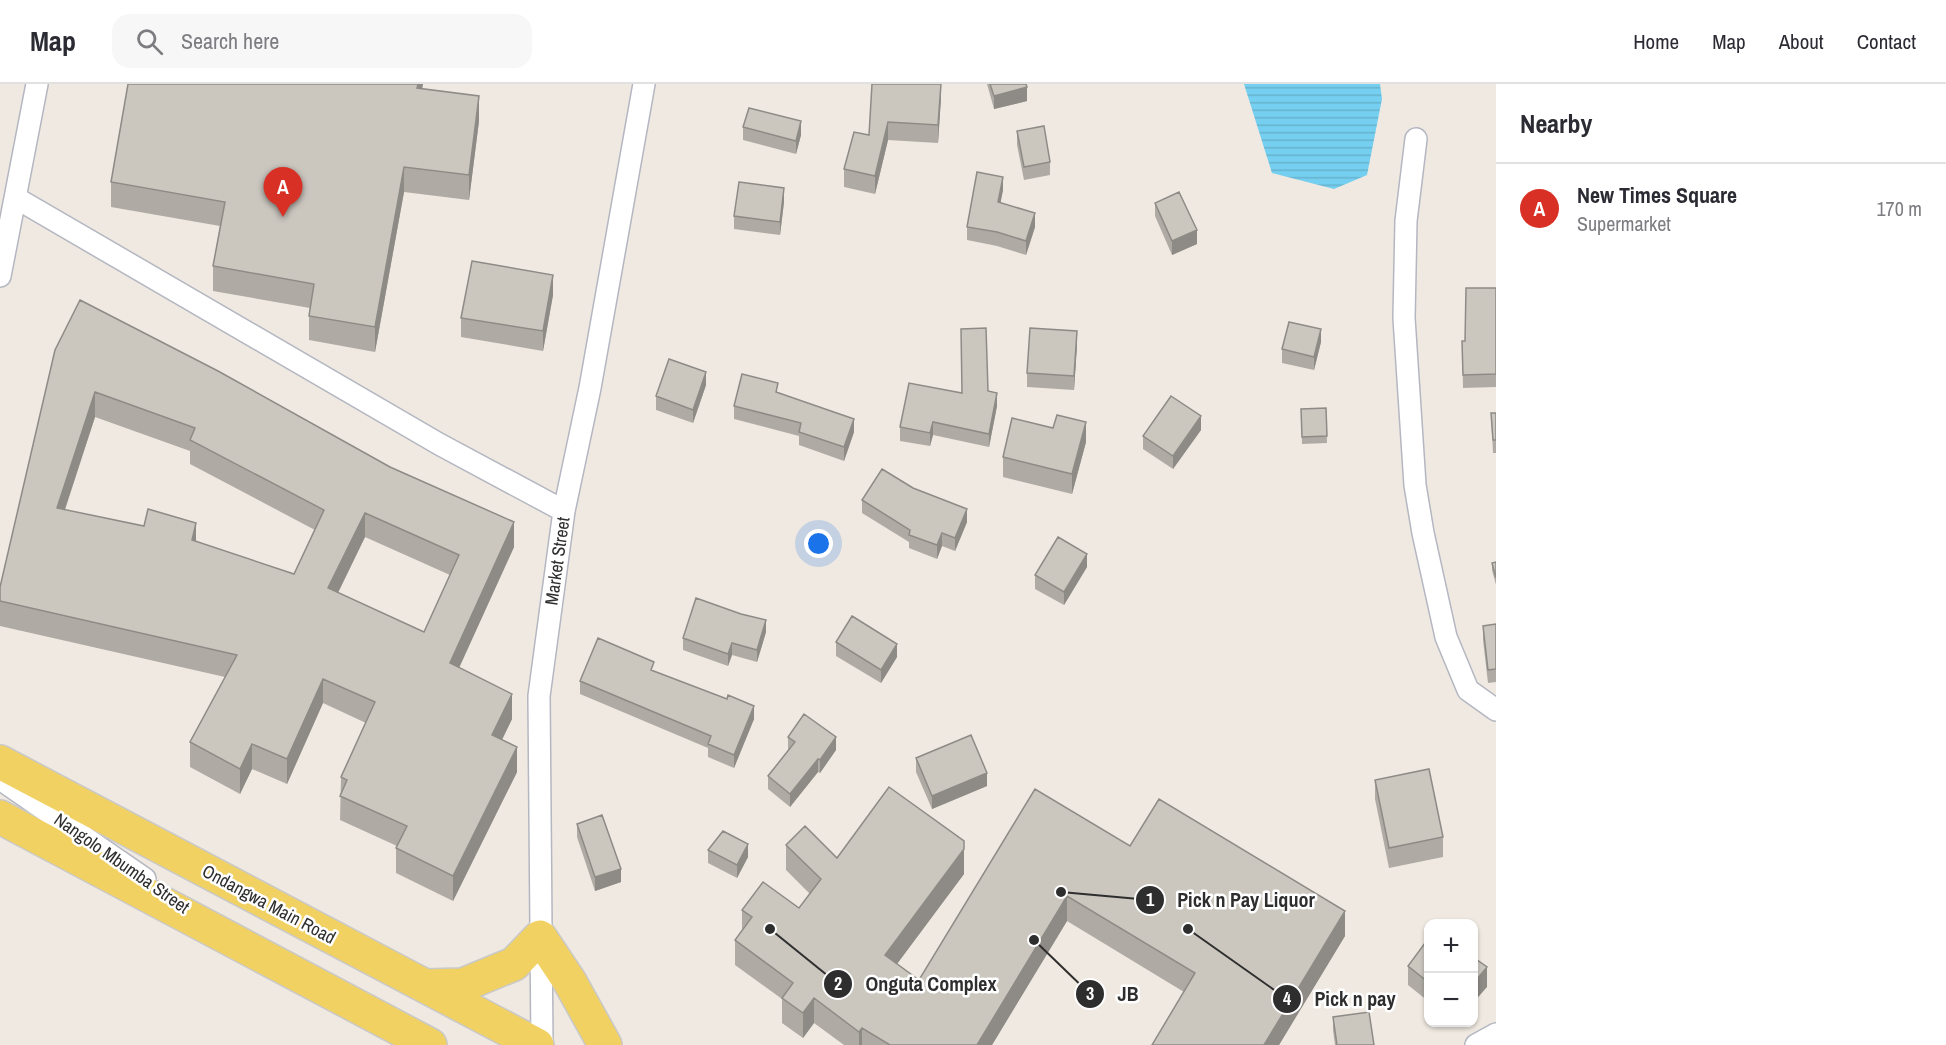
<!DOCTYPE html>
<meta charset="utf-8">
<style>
body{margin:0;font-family:"Archivo Narrow",sans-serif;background:#f7f7f7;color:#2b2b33}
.controls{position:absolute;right:18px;bottom:18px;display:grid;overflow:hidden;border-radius:12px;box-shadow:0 2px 4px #0004}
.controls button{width:54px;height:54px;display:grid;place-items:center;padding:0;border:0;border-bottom:2px solid #e1e1e2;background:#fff;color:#2b2b33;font:30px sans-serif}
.you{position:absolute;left:819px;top:460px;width:21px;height:21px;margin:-15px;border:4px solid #fff;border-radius:50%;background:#1a73e8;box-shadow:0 0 0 9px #1a73e833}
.badge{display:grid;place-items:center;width:39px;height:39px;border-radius:50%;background:#d93025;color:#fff;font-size:20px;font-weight:700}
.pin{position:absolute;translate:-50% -50px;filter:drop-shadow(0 2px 3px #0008)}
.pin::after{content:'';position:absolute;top:32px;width:21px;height:18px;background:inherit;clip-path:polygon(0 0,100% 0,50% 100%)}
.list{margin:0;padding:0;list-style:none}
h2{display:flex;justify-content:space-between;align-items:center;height:78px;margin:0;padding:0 24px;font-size:26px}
h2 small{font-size:20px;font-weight:400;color:#7c7c81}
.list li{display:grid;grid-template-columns:39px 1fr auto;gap:18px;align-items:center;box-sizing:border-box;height:90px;padding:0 24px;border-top:2px solid #e1e1e2}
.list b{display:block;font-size:22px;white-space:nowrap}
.list p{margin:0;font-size:20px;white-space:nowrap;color:#7c7c81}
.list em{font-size:20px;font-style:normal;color:#7c7c81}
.icon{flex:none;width:33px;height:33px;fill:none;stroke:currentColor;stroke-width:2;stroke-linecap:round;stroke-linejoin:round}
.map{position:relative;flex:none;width:1496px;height:961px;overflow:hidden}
header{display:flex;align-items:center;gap:36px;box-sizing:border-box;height:84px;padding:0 30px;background:#fff;border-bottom:2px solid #e1e1e2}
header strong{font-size:28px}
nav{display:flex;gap:33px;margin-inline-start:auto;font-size:21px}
.search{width:420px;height:54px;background:#f7f7f7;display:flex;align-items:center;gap:15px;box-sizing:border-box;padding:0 21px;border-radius:18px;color:#7c7c81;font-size:22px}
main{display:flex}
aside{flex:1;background:#fff}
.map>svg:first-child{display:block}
.water{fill:url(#water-rules)}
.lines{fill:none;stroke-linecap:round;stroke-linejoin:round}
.street-casing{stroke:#b4b7c1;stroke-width:24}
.primary-casing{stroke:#c9c9c9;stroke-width:36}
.street{stroke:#fff;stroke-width:21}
.primary{stroke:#f2d163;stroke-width:33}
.wall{fill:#afaba4;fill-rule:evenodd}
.shaded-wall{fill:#8e8b86}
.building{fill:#cbc7bf;stroke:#8e8b86;stroke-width:1.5;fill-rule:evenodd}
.labels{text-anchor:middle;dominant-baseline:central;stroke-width:5;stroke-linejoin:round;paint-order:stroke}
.street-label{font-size:18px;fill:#2e2e2e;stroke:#fff}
.leader{fill:none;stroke:#2e2e2e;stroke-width:2}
.callout-dot{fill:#2e2e2e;stroke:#fff;stroke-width:2}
.mark-label{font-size:18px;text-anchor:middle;font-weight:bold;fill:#fff}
.callout-label{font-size:20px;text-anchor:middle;font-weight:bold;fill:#2e2e2e;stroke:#fff;stroke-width:5;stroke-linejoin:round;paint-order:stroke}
</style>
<header>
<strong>Map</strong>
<div class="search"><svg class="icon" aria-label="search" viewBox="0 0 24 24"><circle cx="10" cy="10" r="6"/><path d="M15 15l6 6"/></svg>Search here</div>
<nav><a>Home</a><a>Map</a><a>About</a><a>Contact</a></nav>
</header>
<main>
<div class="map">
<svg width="1496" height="961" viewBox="0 0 1496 961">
<defs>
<pattern id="water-rules" width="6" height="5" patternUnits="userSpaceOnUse" patternTransform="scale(1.5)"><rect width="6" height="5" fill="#75cff0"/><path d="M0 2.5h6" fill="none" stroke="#66b2ce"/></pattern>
</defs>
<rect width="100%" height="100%" fill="#efe9e1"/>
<path class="water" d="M1244,0H1380L1382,15L1367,91L1334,105L1272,89Z"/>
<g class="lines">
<g class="street-casing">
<path id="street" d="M1416,55L1406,137L1404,234L1415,401L1423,449L1446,553L1468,606L1496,626
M16,114L439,360L564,427
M0,192L37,0
M0,695L145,795
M542,961L539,612L564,427L590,304L644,0
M1476,961L1496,950"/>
</g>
<g class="primary-casing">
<path id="primary" d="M0,678L537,961
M0,733L430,961
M425,902L463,901L514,880L540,853L570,898L605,961"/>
</g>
<use href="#street" class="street"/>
<use href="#primary" class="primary"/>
</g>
<path class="wall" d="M128,0H423L422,5L479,37L469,116L404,108L375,268L309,256V232L310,224L213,207V182L220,142L111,123V98Z
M872,0L941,14L938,59L888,56L875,110L844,103V85L869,51Z
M987,0H1026L1027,17L994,25Z
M743,43L801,51L796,70L743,56Z
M1017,47L1050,78V91L1024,96L1017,61Z
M1003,106L1000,119L1035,143L1026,171L997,162L967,156V143Z
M784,118L780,151L734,145V132Z
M1155,119L1197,160L1172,171L1155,132Z
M1496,204V303L1463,304L1462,257H1465Z
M553,211L543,267L461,253V234Z
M1321,258L1314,286L1282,279V265Z
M1077,261L1074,306L1027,303V289Z
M55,266L514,463L459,583L512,635L502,656L517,688L453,817L396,789V764L397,762L340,736L341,693L366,639L323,619L287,700L252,685L240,710L190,683V658L225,593L0,542V503ZM95,333L190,367V380L315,446L294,490L65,426ZM365,453L450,491L424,548L338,509Z
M706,301L693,339L656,326V312Z
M988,307L997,322L989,363L933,351L930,362L900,357V343L962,309Z
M778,308L854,348L844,377L799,361V352L734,335V322Z
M1326,324L1327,359L1302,360L1301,325Z
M1491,329H1496V369H1493Z
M1201,346L1173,385L1143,365V352Z
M1086,358L1072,410L1003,393V373Z
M862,416L967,438L955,467L942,462L937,475L909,464V458L862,429Z
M1496,478V501L1492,486V479Z
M1087,483L1064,521L1035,505V491Z
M741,530L766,548L757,578L732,571L728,582L683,566V554Z
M1496,540V598L1488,599L1483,556V542Z
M836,558L897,573L881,599L836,572Z
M654,587L754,635L734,684L708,673V664L580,610V597Z
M788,653L836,666L820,689L818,688L790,723L768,705V692L788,666Z
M916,674L987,702L932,725L916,688Z
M1375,696L1443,753V773L1389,784L1375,715Z
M577,740L621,798L595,807L577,753Z
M786,761L837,774L964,790L897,880L919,896L1130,762L1345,852L1279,961H1152L1184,908L1067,837L992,961H844L814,939L803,954L782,939V915L735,881V856L742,846V826L799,824L810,810L786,786Z
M708,766L748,773L737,794L708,779Z
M1428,855V917L1408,901V882Z
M1333,933L1374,961H1335L1333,946Z"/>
<path class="shaded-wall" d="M418,0H423L417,29V4Z
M941,0V14L938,59V41Z
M1027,3V17L994,25V12Z
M479,12V37L469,116V91Z
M801,37V51L796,70V57Z
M888,38V56L875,110V92Z
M404,83V108L375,268V243Z
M1003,93V106L998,132V118Z
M784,104V118L780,151V138Z
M1035,129V143L1026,171V157Z
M1197,146V160L1172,171V157Z
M553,191V211L543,267V247Z
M1321,245V258L1314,286V273Z
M1077,247V261L1074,306V292Z
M706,288V301L693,339V326Z
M95,308V333L57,449V424Z
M997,309V322L989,363V350Z
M1201,332V346L1173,385V372Z
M854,335V348L844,377V363Z
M933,338V351L930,362V349Z
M1086,338V358L1072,410V390Z
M967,425V438L955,467V454Z
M365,429V453L328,529V504Z
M514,438V463L450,604V579Z
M196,439V463L192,456Z
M942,449V462L937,475V461Z
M1087,470V483L1064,521V508Z
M766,536V548L757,578V566Z
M732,559V571L728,582V570Z
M897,560V573L881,599V586Z
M323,595V619L287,700V675Z
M512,610V635L492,676V651Z
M754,622V635L734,684V671Z
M836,653V666L820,689V676Z
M252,660V685L240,710V685Z
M517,663V688L453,817V792Z
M818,675V688L790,723V710Z
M987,689V702L932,725V712Z
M748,760V773L737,794V781Z
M964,765V790L885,896V871Z
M621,785V798L595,807V793Z
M1067,812V837L992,961H977Z
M1345,827V852L1279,961H1264Z
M1487,883V903L1473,919V900Z
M814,914V939L803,954V929Z
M862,944V961H859V948Z"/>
<path class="building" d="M128,0H418L417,4L479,12L469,91L404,83L375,243L309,232L314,200L213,182L225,118L111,98Z
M872,0H941L938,41L888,38L875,92L844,85L854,48L869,51Z
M990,0H1026L1027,3L994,12Z
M749,24L801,37L796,57L743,43Z
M1044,42L1050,78L1024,83L1017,47Z
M977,88L1003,93L998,118L1035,129L1026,157L997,148L967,143Z
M739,98L784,104L780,138L734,132Z
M1179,108L1197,146L1172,157L1155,119Z
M472,177L553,191L543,247L461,234Z
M1466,204H1496V290L1463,291L1462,257H1465Z
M80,216L218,287L390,383L514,438L450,579L512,610L492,651L517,663L453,792L396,764L407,742L340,712L347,696L341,693L375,618L323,595L287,675L252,660L240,685L190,658L237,571L0,517V503L55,266ZM95,308L195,344L190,356L324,426L294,490L192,456L196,439L148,425L144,442L57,424ZM365,429L459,471L424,548L328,504Z
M1289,238L1321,245L1314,273L1282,265Z
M986,244L988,307L997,309L989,350L933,338L930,349L900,343L909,299L962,309L961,245Z
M1030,244L1077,247L1074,292L1027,289Z
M669,275L706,288L693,326L656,312Z
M742,290L778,299L776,308L854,335L844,363L799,348L801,339L734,322Z
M1171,312L1201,332L1173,372L1143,352Z
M1326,324L1327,352L1302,353L1301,325Z
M1491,329H1496V356H1493Z
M1057,331L1086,338L1072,390L1003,373L1012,334L1053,344Z
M882,385L913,404L967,425L955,454L942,449L937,461L909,451L910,446L862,416Z
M1058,453L1087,470L1064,508L1035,491Z
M1496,478V494L1492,479Z
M696,514L741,530L766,536L757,566L732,559L728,570L683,554Z
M852,532L897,560L881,586L836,558Z
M1496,540V585L1488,586L1483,542Z
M598,554L654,578L651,586L727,615L728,611L754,622L734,671L708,660L711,652L580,597Z
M804,630L836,653L820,676L818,675L790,710L768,692L795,658L788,653Z
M971,651L987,689L932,712L916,674Z
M1429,685L1443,753L1389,764L1375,696Z
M889,703L964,757V765L885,871L919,896L1035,705L1130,762L1159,715L1345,827L1264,961H1152L1195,889L1067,812L977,961H890L862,944L859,948L814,914L803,929L782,914L793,899L735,856L752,833L742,826L763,798L799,824L821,795L786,761L805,742L837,774Z
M602,731L621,785L595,793L577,740Z
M723,747L748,760L737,781L708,766Z
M1428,855V898L1408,882Z
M1473,873L1487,883L1473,900Z
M1369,928L1374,961H1337L1333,933Z"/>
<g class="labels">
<g class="street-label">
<text transform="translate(557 477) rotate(-82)">Market Street</text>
<text transform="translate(122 779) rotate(35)">Nangolo Mbumba Street</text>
<text transform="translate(269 820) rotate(28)">Ondangwa Main Road</text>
</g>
</g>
<path class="leader" d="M1061 808L1150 816M770 845L838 900M1034 856L1090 910M1188 845L1287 915"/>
<g class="callout-dot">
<circle cx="1061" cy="808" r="6"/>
<circle cx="770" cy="845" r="6"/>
<circle cx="1034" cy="856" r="6"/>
<circle cx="1188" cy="845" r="6"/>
<circle cx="1150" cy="816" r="15"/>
<circle cx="838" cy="900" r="15"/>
<circle cx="1090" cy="910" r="15"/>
<circle cx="1287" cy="915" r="15"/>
</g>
<g class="mark-label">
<text x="1150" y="822">1</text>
<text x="838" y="906">2</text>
<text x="1090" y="916">3</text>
<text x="1287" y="921">4</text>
</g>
<g class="callout-label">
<text x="1246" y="823">Pick n Pay Liquor</text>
<text x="931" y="907">Onguta Complex</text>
<text x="1128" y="917">JB</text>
<text x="1355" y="922">Pick n pay</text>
</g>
</svg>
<div class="controls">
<button>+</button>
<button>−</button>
</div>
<div class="you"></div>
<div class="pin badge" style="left:283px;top:133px">A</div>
</div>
<aside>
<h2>Nearby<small></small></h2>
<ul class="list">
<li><span class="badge">A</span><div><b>New Times Square</b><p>Supermarket</p></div><em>170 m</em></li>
</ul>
</aside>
</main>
